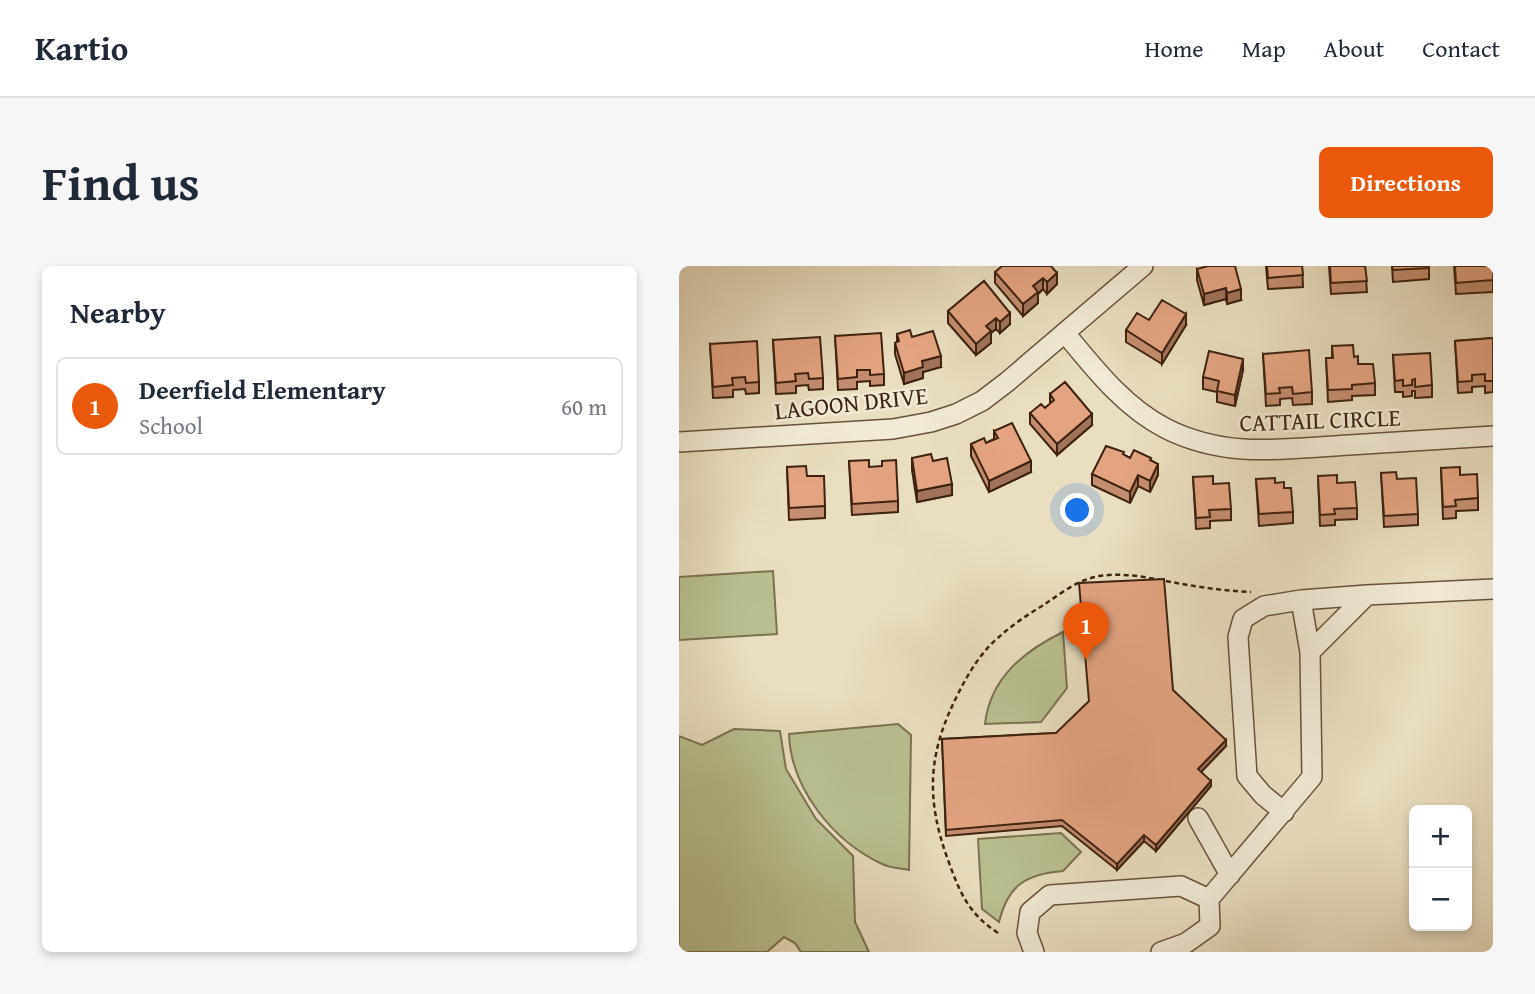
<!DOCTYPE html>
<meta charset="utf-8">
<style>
body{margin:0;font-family:"Gentium Book Plus",serif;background:#f6f6f7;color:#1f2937}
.controls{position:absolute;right:21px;bottom:21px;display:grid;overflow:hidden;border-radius:10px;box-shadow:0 4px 10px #0003}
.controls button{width:63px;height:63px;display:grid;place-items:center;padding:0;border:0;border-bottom:2px solid #e0e1e3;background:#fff;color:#1f2937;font:35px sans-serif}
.you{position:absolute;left:399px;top:245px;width:24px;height:24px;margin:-18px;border:5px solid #fff;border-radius:50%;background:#1a73e8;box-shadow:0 0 0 10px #1a73e833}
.badge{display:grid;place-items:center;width:46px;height:46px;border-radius:50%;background:#ea580c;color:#fff;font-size:23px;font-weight:700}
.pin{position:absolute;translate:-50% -58px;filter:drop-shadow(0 2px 4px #0008)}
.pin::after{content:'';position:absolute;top:37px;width:24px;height:21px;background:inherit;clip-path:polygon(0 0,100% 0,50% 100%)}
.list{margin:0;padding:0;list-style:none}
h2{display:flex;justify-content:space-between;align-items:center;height:91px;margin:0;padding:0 28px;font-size:30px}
h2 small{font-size:23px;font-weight:400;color:#747a83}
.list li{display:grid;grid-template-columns:46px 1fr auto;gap:21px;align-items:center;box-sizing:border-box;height:98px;margin:0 14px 14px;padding:0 14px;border:2px solid #e0e1e3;border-radius:10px}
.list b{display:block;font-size:26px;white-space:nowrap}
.list p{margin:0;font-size:23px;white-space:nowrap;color:#747a83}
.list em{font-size:23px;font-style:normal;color:#747a83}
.map{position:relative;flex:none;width:814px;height:686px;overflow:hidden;border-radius:10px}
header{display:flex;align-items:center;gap:42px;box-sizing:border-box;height:98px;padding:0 35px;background:#fff;border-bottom:2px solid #e0e1e3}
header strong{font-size:33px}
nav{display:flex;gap:38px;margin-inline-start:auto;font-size:24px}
.intro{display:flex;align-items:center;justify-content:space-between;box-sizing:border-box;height:168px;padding:0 42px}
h1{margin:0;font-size:49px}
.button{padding:18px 32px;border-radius:10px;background:#ea580c;color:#fff;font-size:24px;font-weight:700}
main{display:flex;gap:42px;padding:0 42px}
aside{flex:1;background:#fff;border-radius:10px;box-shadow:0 4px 10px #0003}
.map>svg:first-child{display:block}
.green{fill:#b9c090;stroke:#7c7150;stroke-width:2}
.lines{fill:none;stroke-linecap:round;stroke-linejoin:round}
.minor-casing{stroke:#69513c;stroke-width:22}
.path{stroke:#3e2210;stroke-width:2.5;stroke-dasharray:5 3.5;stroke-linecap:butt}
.minor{stroke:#f1ead6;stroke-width:19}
.wall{fill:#c48d6f;stroke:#3e2210;stroke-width:2}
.shaded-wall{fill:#a0735a;stroke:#3e2210;stroke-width:2}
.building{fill:#e4a481;stroke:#3e2210;stroke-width:2}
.labels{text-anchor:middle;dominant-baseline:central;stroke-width:5;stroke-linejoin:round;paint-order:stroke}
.street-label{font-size:24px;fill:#3e2210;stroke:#f1ead6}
</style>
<header>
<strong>Kartio</strong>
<nav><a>Home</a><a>Map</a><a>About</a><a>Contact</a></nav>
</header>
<div class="intro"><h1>Find us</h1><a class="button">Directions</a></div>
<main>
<aside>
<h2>Nearby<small></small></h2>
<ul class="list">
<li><span class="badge">1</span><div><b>Deerfield Elementary</b><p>School</p></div><em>60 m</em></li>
</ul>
</aside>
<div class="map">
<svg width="814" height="686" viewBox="0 0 814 686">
<rect width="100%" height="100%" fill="#e9dec0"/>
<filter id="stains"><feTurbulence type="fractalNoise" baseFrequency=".00286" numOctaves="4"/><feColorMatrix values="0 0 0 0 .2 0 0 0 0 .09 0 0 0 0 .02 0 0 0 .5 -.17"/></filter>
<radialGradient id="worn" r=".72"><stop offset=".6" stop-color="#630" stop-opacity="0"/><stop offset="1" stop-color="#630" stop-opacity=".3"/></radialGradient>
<path class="green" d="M94,305L98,368L0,374V311Z
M384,366L388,422L362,456L306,458C311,412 345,385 384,366Z
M219,458L232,469L230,604C221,602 211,602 203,598C154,575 112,523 110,468Z
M55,463L101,465L107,503L137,553L174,590L176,656L190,686H122L116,677L105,671L88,686H0V470L23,479Z
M382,567L402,586L384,605C347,608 329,619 320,656L303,643L299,573Z"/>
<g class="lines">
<g class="minor-casing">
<path id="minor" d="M386,67C415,102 445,141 486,162C546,193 605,183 670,179C718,176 766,173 814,170
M0,176L214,163L252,156L277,148L303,135L328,116L464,0
M622,334L631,386L688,329
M605,546L584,529L568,510L559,371L564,353L585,340L622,334L688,329L814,323
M519,552L551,609
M355,686L348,667L351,646L371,629L502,620L530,633
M482,686L507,677L531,660L530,633L633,511L631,386"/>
</g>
<path class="path" d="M319,667C289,647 281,627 269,594C246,531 249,486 280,426C290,406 303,385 320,371C333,359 348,349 363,340C377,331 393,318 409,313C439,303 474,313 503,318C526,322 549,325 572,326"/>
<use href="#minor" class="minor"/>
</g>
<path class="wall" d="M372,0L378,18L368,28L364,23L359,28V37L344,50L316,17V6Z
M587,0H623L624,21L589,23Z
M650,0H686L688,26L652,28Z
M713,0H750V13L714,16Z
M775,0H814V26L777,28Z
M518,3L562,34L548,38L547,33L525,39L518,14Z
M305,15L331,58L321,67L317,63L312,67V77L297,89L269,57V45Z
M507,59L483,98L447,76V64Z
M218,68L233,71L262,101L244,106V112L225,118L216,88V77L218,76Z
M156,70L205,108V119L191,120V115L178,116V123L159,124Z
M814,72V126L806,127V120L793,121V126L779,127L776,75Z
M94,74L144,112V123L130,124L129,119L117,120V127L97,128Z
M31,78L80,116V127L67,128L66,123L54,124V131L34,132Z
M653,80L675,91L679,98L696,117V129L673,130V134L649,136L647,92H653Z
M584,88L633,126V138L614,139L613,132L601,133V139L587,140Z
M714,89L753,119V131L736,132V125H733V130L724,131V126H716Z
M564,104L556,140L538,136V126L524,123V111Z
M371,128L413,159L378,189L351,158V147L366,142L371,138Z
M315,165L352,206L310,226L292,190V178L307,177L315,173Z
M445,189L451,192L472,194L479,209L471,226L459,220L451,237L413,219V208Z
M233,192L254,195L273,229L238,236L233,204Z
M170,195L190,201L219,235V246L173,249Z
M108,201L128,210L146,240V252L110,254Z
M762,202L781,209L799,232V244L777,245V252L764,253Z
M702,207L718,213L739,248V259L705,261Z
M639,210L658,217L678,242V253L656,254V259L641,260Z
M514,211L534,218L552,243V254L531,255V262L517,263Z
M577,213L596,217L614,246V257L580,260Z
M494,424L547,480L522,506L532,520L477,585L465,575L438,604L383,560L267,570L263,473L377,467Z"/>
<path class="shaded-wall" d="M378,7V18L368,28V16Z
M364,12V23L359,28V37L344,50V38L354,20Z
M547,22V33L525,39V28Z
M562,23V34L548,38V27Z
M331,47V58L321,67V56Z
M507,48V59L483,98V87Z
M317,52V63L312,67V77L297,89V78L307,60Z
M262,90V101L244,106V112L225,118V107L243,95Z
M564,93V104L556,140V129Z
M413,148V159L378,189V178Z
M352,195V206L310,226V215Z
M479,198V209L471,226V215Z
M459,209V220L451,237V226Z
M273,218V229L238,236V225Z
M547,474V480L519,509V503Z
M532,515V520L477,585V579Z
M465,569V575L438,604V598Z"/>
<path class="building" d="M323,0H372L378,7L368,16L364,12L354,20L359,26L344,38L316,6Z
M529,0H556L562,23L548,27L547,22L525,28L518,3Z
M588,0H623L624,9L589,12Z
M651,0H686L688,15L652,17Z
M713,0H750V2L714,4Z
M776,0H814V14L777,17Z
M305,15L331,47L321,56L317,52L307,60L312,65L297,78L269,45Z
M483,34L507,48L483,87L447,64L458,47L470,54Z
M231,64L233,71L254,65L262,90L243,95L244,101L225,107L216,77L220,75L218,68Z
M202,67L205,108L191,109V104H178V111L159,113L156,70Z
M141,71L144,112L130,113L129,107L116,108L117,115L97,117L94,74Z
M814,72V115H806V108L793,109V115L779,116L776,75Z
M78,75L80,116L67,117L66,111L53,112L54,119L34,121L31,78Z
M674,79L675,91L679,90V98H694L696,117L673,119V123L649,124L647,92H654L653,80Z
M630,84L633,126L614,128L613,121L600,122L601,127L587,128L584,88Z
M530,85L564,93L556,129L538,125L540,115L524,111Z
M751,87L753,119L736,121V113L733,114V119L724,120V114L716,115L714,89Z
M386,116L413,148L378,178L351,147L362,138L366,142L375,134L371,128Z
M333,157L352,195L310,215L292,178L305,172L307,177L319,172L315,165Z
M427,180L445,186L444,188L451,192L455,184L472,192L471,194L479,198L471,215L459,209L451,226L413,208Z
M252,188L254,195L268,192L273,218L238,225L233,192Z
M190,194V201L203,200V195L217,194L219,235L173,238L170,195Z
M127,200L128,210H145L146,240L110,242L108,201Z
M781,201V209L798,208L799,232L776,234L777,240L764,241L762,202Z
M717,206L718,213L737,212L739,248L705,250L702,207Z
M658,209V217L676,216L678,242L655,243L656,248L641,249L639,210Z
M534,210V218L550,217L552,243L530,244L531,251L517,252L514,211Z
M596,212V217L605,216V222H612L614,246L580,248L577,213Z
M485,313L494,424L547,474L519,503L532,515L477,579L465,569L438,598L383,554L267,564L263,473L377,467L410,435L400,317Z"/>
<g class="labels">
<g class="street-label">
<text transform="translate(172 137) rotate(-6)">LAGOON DRIVE</text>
<text transform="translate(641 154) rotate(-2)">CATTAIL CIRCLE</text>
</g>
</g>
<rect width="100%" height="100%" filter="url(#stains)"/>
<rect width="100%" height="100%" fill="url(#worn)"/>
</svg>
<div class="controls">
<button>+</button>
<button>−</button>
</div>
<div class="you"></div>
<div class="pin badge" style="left:407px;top:394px">1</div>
</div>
</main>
